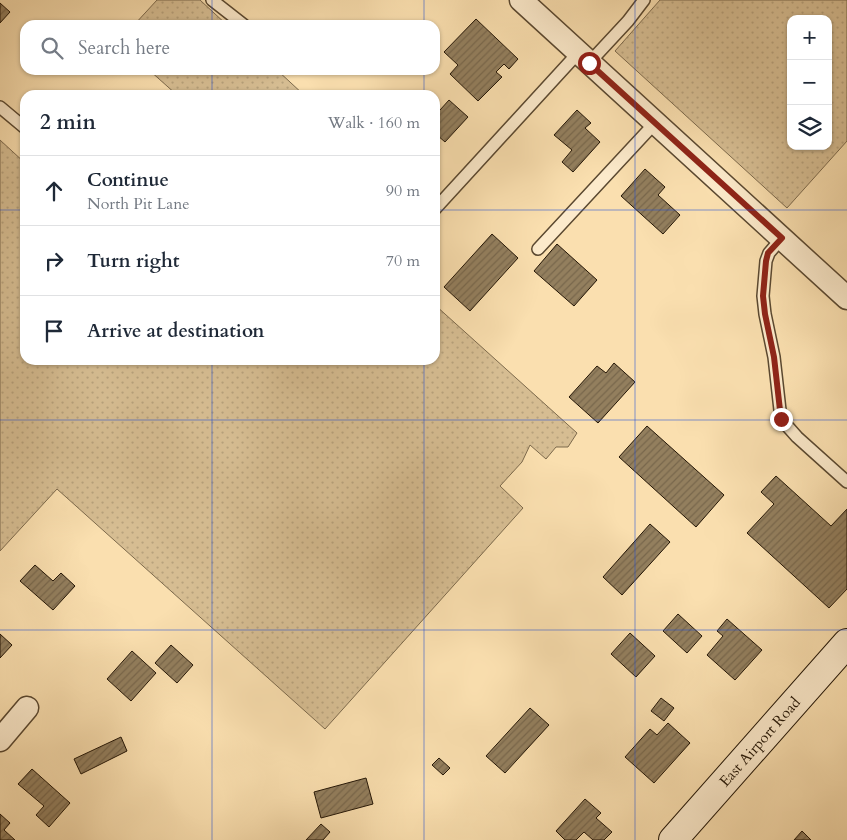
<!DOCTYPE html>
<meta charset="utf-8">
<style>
body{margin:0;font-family:Cardo,serif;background:#f2f2f3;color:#1f2937}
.controls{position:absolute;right:15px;top:15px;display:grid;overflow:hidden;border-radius:10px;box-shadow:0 1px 4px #0004}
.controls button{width:45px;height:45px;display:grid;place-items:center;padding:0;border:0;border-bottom:1px solid #e0e1e3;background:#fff;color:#1f2937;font:25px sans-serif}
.stop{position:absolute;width:15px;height:15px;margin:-11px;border:4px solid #8f2418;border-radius:50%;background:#fff}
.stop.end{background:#8f2418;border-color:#fff;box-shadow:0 1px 5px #0008}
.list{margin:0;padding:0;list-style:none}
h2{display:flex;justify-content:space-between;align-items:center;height:65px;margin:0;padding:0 20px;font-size:21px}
h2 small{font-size:16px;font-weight:400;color:#747a83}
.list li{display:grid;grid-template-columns:32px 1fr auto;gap:15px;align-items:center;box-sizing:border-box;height:70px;padding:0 20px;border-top:1px solid #e0e1e3}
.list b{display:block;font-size:19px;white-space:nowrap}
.list p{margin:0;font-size:16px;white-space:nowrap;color:#747a83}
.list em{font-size:16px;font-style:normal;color:#747a83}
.icon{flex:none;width:28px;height:28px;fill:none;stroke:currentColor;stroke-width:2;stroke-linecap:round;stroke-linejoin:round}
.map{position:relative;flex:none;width:847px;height:840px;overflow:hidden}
.search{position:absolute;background:#fff;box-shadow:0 1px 4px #0004;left:20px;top:20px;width:420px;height:55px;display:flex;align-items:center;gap:12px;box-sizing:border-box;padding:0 18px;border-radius:15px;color:#747a83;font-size:19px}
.panel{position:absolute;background:#fff;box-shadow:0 1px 4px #0004;left:20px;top:90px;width:420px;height:275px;border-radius:15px}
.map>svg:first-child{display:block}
.grass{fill:url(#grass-dots);stroke:#7d6a4c;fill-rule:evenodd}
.building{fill:url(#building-hatch);stroke:#241606}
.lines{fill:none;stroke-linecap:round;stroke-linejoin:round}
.lane-casing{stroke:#5a4830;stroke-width:14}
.street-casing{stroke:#5a4830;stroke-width:25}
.secondary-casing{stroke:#241606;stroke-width:30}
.lane{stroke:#fceacb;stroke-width:11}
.street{stroke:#fceacb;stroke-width:22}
.secondary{stroke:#fceacb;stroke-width:28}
.route{stroke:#8f2418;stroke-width:6}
.grid{fill:none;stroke:#1d4ed8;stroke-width:1;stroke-opacity:0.55}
.labels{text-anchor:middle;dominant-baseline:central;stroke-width:4;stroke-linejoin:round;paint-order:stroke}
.street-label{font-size:15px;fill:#241606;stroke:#fceacb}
</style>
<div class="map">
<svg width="847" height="840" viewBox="0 0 847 840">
<defs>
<pattern id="grass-dots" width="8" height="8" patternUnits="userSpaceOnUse" patternTransform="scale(1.25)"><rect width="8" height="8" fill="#d6bd92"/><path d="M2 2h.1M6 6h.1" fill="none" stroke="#b8a27c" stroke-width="1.8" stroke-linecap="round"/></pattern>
<pattern id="building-hatch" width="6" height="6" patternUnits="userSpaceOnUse" patternTransform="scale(1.25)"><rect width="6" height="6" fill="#937f5e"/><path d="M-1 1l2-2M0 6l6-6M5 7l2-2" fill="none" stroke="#78674c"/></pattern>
</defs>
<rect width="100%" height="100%" fill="#fadfaf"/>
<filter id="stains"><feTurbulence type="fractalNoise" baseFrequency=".004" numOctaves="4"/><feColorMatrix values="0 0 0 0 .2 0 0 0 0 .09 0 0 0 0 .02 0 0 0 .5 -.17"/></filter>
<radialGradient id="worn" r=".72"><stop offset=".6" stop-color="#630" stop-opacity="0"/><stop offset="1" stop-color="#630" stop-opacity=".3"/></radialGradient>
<path class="grass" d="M157,0H200L227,25H134Z
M660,0H847V141L787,208L615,51ZM791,19H828V146H791Z
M149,70H277L304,95H177Z
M0,140L25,163V360H435V305L577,433L568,447H556L546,459L530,445L522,462L500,486L523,508L325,729L57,489L0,551Z"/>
<path class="building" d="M0,3L10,12L0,23Z
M476,19L518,59L509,69L504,64L496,72L502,77L478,101L450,74L458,65L444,52Z
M449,100L468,117L445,142L437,135L435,137V106L440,110Z
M577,110L591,123L585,128L600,142L573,172L562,162L572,150L554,135Z
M645,169L665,187L658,195L680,215L663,234L621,196Z
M492,234L518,258L470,311L444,287Z
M557,244L597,280L574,306L534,271Z
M614,363L635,382L598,423L569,397L597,366L606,373Z
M647,426L724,495L696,527L619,457Z
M776,476L831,526L847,509V589L829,608L747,533L774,504L761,492Z
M650,524L670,542L622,595L603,577Z
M35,565L53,581L61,573L75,586L53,610L20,581Z
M678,614L702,636L687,653L663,631Z
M727,619L762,650L735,680L707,655L723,636L717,631Z
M630,633L655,656L636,677L611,654Z
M0,634L12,645L0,658Z
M171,645L193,665L177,683L155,663Z
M132,651L156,673L131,701L107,679Z
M661,698L674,708L664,721L651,711Z
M530,708L549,725L505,773L486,756Z
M668,723L690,743L654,783L625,757L650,729L657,735Z
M121,737L127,751L81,774L74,759Z
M439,758L450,768L443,775L432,765Z
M32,769L70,803L49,827L36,815L44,806L18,784Z
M366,778L373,804L321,818L314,792Z
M585,799L601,813L596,818L612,832L604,840H593L584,832L576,840H565L556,831Z
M0,814L10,823L4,830L15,840H0Z
M321,824L330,832L323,840H306Z
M802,831L811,840H794Z"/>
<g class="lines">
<g class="lane-casing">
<path id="lane" d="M212,0L244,25
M589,63L628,21L644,0
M0,107L25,128
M435,209L578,53
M781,239L769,253L766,261L763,296L765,314L774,357L781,419L797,437L847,482
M538,249L655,123"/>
</g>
<g class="street-casing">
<path id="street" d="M521,0L847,298
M0,740L27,708"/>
</g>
<g class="secondary-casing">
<g id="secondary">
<path id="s1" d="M673,840L847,643"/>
</g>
</g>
<use href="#lane" class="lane"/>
<use href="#street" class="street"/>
<use href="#secondary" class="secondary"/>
</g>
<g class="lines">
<path class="route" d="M589,63L782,238L768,253L766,261L763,296L765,314L774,357L781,419"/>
</g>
<path class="grid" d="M212,0V25M424,0V25M635,0V840M212,70V95M424,70V95M0,210H25M435,210H847M212,360V840M424,360V840M0,420H847M0,630H847"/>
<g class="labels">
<g class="street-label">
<text stroke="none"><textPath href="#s1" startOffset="131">East Airport Road</textPath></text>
</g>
</g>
<rect width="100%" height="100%" filter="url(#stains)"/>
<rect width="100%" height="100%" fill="url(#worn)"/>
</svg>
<div class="controls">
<button>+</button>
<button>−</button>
<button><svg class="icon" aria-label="layers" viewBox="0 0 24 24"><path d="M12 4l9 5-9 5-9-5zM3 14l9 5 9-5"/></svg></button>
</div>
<div class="stop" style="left:589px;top:63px"></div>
<div class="stop end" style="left:781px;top:419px"></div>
<div class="search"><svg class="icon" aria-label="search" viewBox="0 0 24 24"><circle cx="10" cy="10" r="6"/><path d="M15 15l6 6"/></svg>Search here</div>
<section class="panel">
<h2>2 min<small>Walk · 160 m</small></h2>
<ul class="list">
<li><svg class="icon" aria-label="ahead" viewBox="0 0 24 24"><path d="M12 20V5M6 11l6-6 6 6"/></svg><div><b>Continue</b><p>North Pit Lane</p></div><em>90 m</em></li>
<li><svg class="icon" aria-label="right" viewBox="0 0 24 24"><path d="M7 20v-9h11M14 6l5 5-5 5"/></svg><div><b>Turn right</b></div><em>70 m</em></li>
<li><svg class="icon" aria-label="arrive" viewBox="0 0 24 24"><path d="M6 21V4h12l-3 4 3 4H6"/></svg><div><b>Arrive at destination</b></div></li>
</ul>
</section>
</div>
